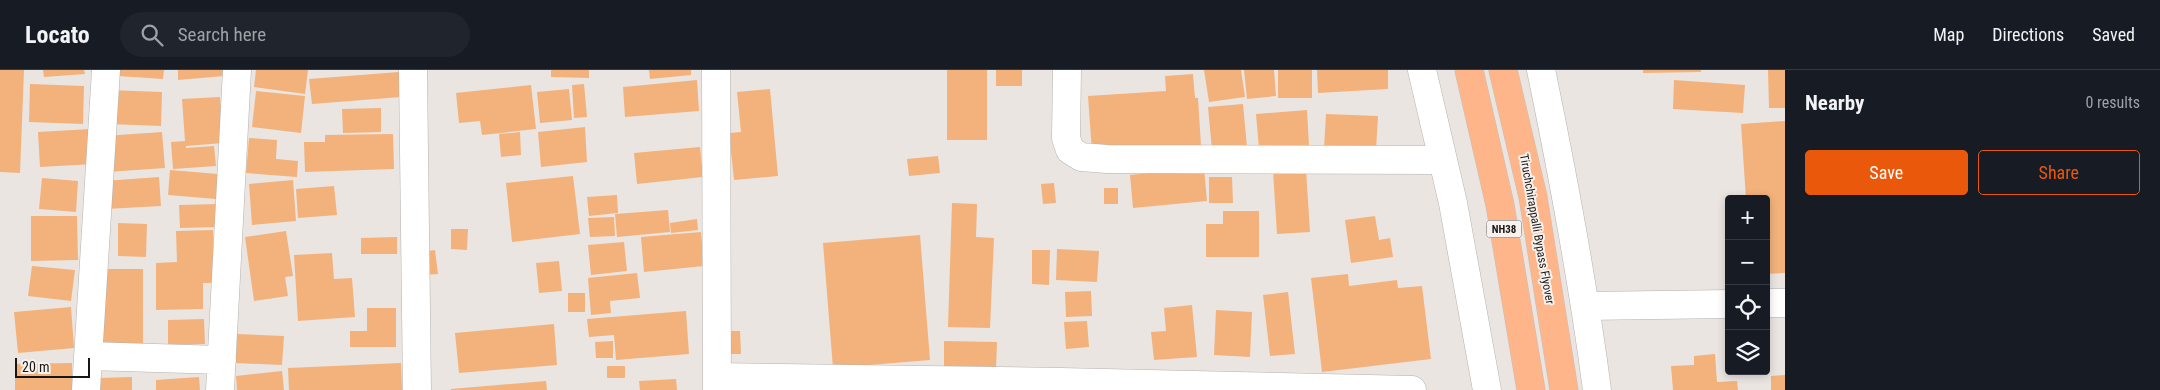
<!DOCTYPE html>
<meta charset="utf-8">
<style>
body{margin:0;font-family:"Roboto Condensed",sans-serif;background:#20242c;color:#f1f3f6}
.controls{position:absolute;right:15px;bottom:15px;display:grid;overflow:hidden;border-radius:5px;box-shadow:0 2px 8px #0003}
.controls button{width:45px;height:45px;display:grid;place-items:center;padding:0;border:0;border-bottom:1px solid #363941;background:#171b24;color:#f1f3f6;font:25px sans-serif}
.scale{position:absolute;left:15px;bottom:12px;width:75px;box-sizing:border-box;padding-left:5px;border:2px solid #181715;border-top:0;font-size:14px;line-height:18px;white-space:nowrap;color:#181715;-webkit-text-stroke:4px #f7f2ee;paint-order:stroke}
.list{margin:0;padding:0;list-style:none}
h2{display:flex;justify-content:space-between;align-items:center;height:65px;margin:0;padding:0 20px;font-size:21px}
h2 small{font-size:16px;font-weight:400;color:#9ea1a6}
.actions{display:flex;gap:10px;padding:15px 20px}
.actions a{flex:1;padding:11px 0;border:1px solid #ea580c;border-radius:5px;text-align:center;font-size:18px;color:#ea580c}
.actions .main{background:#ea580c;color:#fff}
.icon{flex:none;width:28px;height:28px;fill:none;stroke:currentColor;stroke-width:2;stroke-linecap:round;stroke-linejoin:round}
.map{position:relative;flex:none;width:1785px;height:320px;overflow:hidden}
header{display:flex;align-items:center;gap:30px;box-sizing:border-box;height:70px;padding:0 25px;background:#171b24;border-bottom:1px solid #363941}
header strong{font-size:24px}
nav{display:flex;gap:28px;margin-inline-start:auto;font-size:18px}
.search{width:350px;height:45px;background:#20242c;display:flex;align-items:center;gap:12px;box-sizing:border-box;padding:0 18px;border-radius:28px;color:#9ea1a6;font-size:19px}
main{display:flex}
aside{flex:1;background:#171b24}
.map>svg:first-child{display:block}
.building{fill:#f3b27b}
.lines{fill:none;stroke-linecap:round;stroke-linejoin:round}
.street-casing{stroke:#b6b2ae;stroke-width:29}
.secondary-casing{stroke:#b6b2ae;stroke-width:29}
.highway-casing{stroke:#c3c3c2;stroke-width:29}
.street{stroke:#fff;stroke-width:28}
.secondary{stroke:#fff;stroke-width:28}
.highway{stroke:#feb58a;stroke-width:28}
.labels{text-anchor:middle;dominant-baseline:central;stroke-width:4;stroke-linejoin:round;paint-order:stroke}
.shield{fill:#f7f2ee;stroke:#5b5956;stroke-width:1}
.shield-label{font-size:11px;font-weight:bold;fill:#181715}
.street-label{font-size:12px;fill:#181715;stroke:#f7f2ee}
</style>
<header>
<strong>Locato</strong>
<div class="search"><svg class="icon" aria-label="search" viewBox="0 0 24 24"><circle cx="10" cy="10" r="6"/><path d="M15 15l6 6"/></svg>Search here</div>
<nav><a>Map</a><a>Directions</a><a>Saved</a></nav>
</header>
<main>
<div class="map">
<svg width="1785" height="320" viewBox="0 0 1785 320">
<rect width="100%" height="100%" fill="#eae5e1"/>
<path class="building" d="M0,0H24L20,103L0,102Z
M43,0H84L85,4L44,7Z
M118,0H164L163,9L118,6Z
M178,0H224V6L178,10Z
M256,0H308L305,24L254,17Z
M551,0H589V8L551,7Z
M649,0H691V5L650,9Z
M947,0H987V70H947Z
M996,0H1022V16H996Z
M1204,0H1241L1245,27L1209,32Z
M1244,0H1274L1276,26L1247,29Z
M1278,0H1312V28H1278Z
M1317,0H1388V19L1318,23Z
M1643,0H1701V2L1643,3Z
M1768,0H1785V38H1769Z
M399,2L401,27L312,34L309,9Z
M1193,4L1195,28H1198L1201,76L1092,82L1088,26L1166,21L1165,6Z
M697,10L699,41L625,47L623,17Z
M1674,10L1745,15L1743,43L1673,39Z
M30,14L84,16L83,54L29,52Z
M584,14L587,47L574,48L572,15Z
M531,15L536,59L482,65L480,51L459,53L456,23Z
M569,19L572,50L540,53L537,22Z
M770,19L778,106L734,110L729,63L741,62L737,22Z
M108,20L162,22L161,56L107,54Z
M256,21L305,26L301,63L252,57Z
M220,27L223,73L186,76V78L214,76L216,96L173,99L171,72L185,71L182,29Z
M1243,34L1247,77L1212,80L1208,37Z
M381,38V62L343,63L342,39Z
M1307,40L1309,75L1259,79L1256,44Z
M1326,44L1378,46L1376,80L1324,78Z
M1785,51V203L1766,204V129H1746L1741,54Z
M585,57L587,92L541,97L538,62Z
M90,59L93,94L40,97L38,62Z
M162,62L165,98L108,102L104,66Z
M520,62L521,85L501,87L499,64Z
M393,64L394,99L305,102L304,72H325V65Z
M249,68L277,70L276,89L298,91L297,107L246,103Z
M700,77L703,107L637,114L634,83Z
M938,86L940,103L909,106L907,89Z
M1204,98L1207,131L1133,138L1130,105Z
M1306,99L1310,162L1277,164L1273,101Z
M170,100L218,104L216,129L168,125Z
M573,106L580,164L512,172L506,113Z
M159,107L161,136L106,139L104,111Z
M1209,107H1232L1233,133H1209Z
M42,108L78,111L76,142L39,139Z
M293,110L296,151L252,155L249,114Z
M1054,113L1056,133L1043,134L1041,114Z
M334,116L337,145L298,148L296,119Z
M1104,118H1118V134H1104Z
M617,125L618,143L589,146L587,127Z
M952,133L977,134L976,167L994,168L990,258L948,257Z
M219,134V157L180,158L179,135Z
M668,140L670,162L617,167L615,144Z
M1223,141H1259V187H1206V154H1223Z
M31,146H77L78,190L31,191Z
M1375,146L1379,170L1390,168L1393,187L1351,193L1345,150Z
M614,147L615,166L590,167L588,148Z
M697,149L698,160L671,163L670,153Z
M118,153L147,154L146,187L118,186Z
M451,159H468L467,180L451,179Z
M213,160L214,213H203V239L156,240V193L177,192L176,161Z
M286,161L293,206L285,207L288,226L254,231L245,167Z
M701,162L704,196L644,202L641,167Z
M920,165L930,290L833,298L823,173Z
M397,167V184H361V168Z
M624,172L627,201L591,205L588,175Z
M1057,179L1099,181L1097,212L1056,210Z
M435,180L438,204L423,205L420,182Z
M1032,180H1050L1049,215L1032,214Z
M332,183L334,209L352,208L355,247L298,251L294,185Z
M559,191L562,221L539,223L536,193Z
M32,196L75,200L71,231L28,226Z
M106,199H143V276H99V223H106Z
M637,203L640,228L610,231L611,243L591,245L588,208Z
M1348,204L1349,216L1397,210L1398,218L1422,216L1431,289L1322,302L1311,208Z
M1091,221L1092,246L1066,247L1065,222Z
M1288,222L1295,284L1270,286L1263,225Z
M568,223H585V242H568Z
M1192,235L1197,287L1154,290L1151,262L1166,261L1164,238Z
M71,237L74,278L18,283L14,242Z
M367,238H396V277H350V261H367Z
M1216,240L1252,242L1250,287L1214,285Z
M686,241L689,284L616,290L614,265L589,267L587,249Z
M204,249L205,274L168,275V250Z
M1087,251L1089,277L1066,279L1064,252Z
M554,254L557,295L459,303L455,263Z
M724,261H740L741,284H725Z
M236,264L284,266L282,295L235,293Z
M613,271V288H596L595,272Z
M944,271L997,272L996,300L944,299Z
M1715,284L1717,312L1737,311L1738,320H1673L1671,296L1694,295V286Z
M72,293V320H15V294Z
M401,293L402,320H289L288,298Z
M607,296H625V308H607Z
M282,301L284,320H237L236,306Z
M1785,305V320H1771V306Z
M132,307V320H98V308Z
M199,307L200,320H156V310Z
M676,309L677,320H640L639,311Z
M546,311L547,320H451V319Z"/>
<g class="lines">
<g class="street-casing">
<path id="street" d="M413,0L417,320
M716,0L717,320
M1067,0L1066,68L1070,80L1081,87L1107,89L1442,90
M1766,233H1785
M1586,236L1729,234
M88,286L222,290
M717,307L1061,312L1412,320
M86,320L106,0
M220,320L237,0"/>
</g>
<g class="secondary-casing">
<path id="secondary" d="M1422,0L1453,133L1487,320
M1541,0C1563,106 1583,212 1597,320"/>
</g>
<g class="highway-casing">
<path id="highway" d="M1469,0L1500,135L1531,320
M1503,0L1533,127L1564,320"/>
</g>
<use href="#street" class="street"/>
<use href="#secondary" class="secondary"/>
<use href="#highway" class="highway"/>
</g>
<g class="labels">
<rect class="shield" x="1486.5" y="150.5" width="35" height="17" rx="4"/>
<g class="shield-label">
<text x="1504" y="159">NH38</text>
</g>
<g class="street-label">
<text transform="translate(1537 159) rotate(80)">Tiruchchirappalli Bypass Flyover</text>
</g>
</g>
</svg>
<div class="controls">
<button>+</button>
<button>−</button>
<button><svg class="icon" aria-label="locate" viewBox="0 0 24 24"><circle cx="12" cy="12" r="6"/><path d="M12 2v4M12 18v4M2 12h4M18 12h4"/></svg></button>
<button><svg class="icon" aria-label="layers" viewBox="0 0 24 24"><path d="M12 4l9 5-9 5-9-5zM3 14l9 5 9-5"/></svg></button>
</div>
<div class="scale">20 m</div>
</div>
<aside>
<h2>Nearby<small>0 results</small></h2>
<ul class="list">
</ul>
<div class="actions"><a class="main">Save</a><a>Share</a></div>
</aside>
</main>
